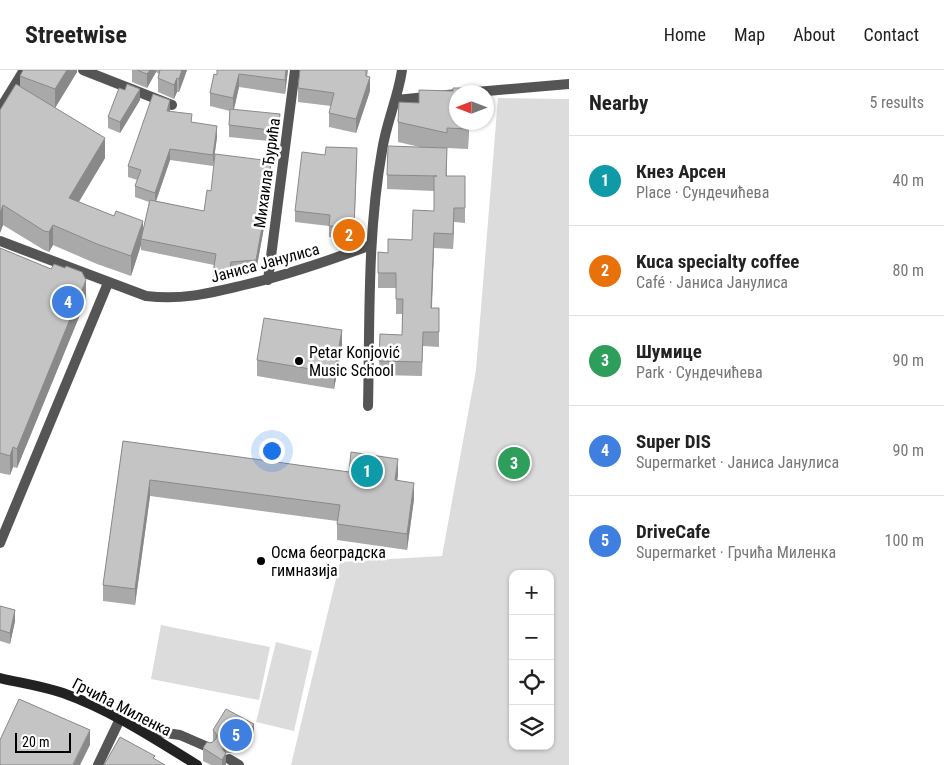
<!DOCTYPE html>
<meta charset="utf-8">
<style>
body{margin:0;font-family:"Roboto Condensed",sans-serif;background:#f6f6f6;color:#222}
.controls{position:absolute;right:15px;bottom:15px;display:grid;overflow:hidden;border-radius:10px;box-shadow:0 1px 4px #0004}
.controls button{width:45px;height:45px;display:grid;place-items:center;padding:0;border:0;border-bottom:1px solid #e0e0e0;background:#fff;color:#222;font:25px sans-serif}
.compass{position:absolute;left:449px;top:15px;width:45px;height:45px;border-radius:50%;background:#fff;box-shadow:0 1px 4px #0004;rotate:270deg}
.scale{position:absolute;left:15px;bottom:12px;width:56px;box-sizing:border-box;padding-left:5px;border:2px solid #000;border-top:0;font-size:14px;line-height:18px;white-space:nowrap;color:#000;-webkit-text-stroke:4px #fff;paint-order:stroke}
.you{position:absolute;left:271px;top:380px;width:18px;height:18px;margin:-12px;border:4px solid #fff;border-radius:50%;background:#1a73e8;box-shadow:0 0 0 8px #1a73e833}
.badge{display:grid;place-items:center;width:32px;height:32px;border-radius:50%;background:#111827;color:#fff;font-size:16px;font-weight:700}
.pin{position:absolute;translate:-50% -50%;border:2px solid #fff;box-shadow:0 1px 5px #0006}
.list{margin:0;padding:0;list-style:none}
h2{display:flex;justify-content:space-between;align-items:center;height:65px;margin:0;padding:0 20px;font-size:21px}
h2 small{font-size:16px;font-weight:400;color:#767676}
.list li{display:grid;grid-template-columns:32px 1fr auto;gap:15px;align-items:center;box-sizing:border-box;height:90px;padding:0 20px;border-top:1px solid #e0e0e0}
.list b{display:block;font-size:19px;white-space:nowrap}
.list p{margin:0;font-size:16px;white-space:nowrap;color:#767676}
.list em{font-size:16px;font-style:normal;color:#767676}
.icon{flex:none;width:28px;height:28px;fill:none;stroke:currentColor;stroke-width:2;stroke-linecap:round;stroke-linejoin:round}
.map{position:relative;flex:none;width:569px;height:695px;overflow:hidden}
header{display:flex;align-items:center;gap:30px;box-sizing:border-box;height:70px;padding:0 25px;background:#fff;border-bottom:1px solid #e0e0e0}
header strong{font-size:24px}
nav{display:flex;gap:28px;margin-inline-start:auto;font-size:18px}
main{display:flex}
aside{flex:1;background:#fff}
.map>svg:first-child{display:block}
.green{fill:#dcdcdc;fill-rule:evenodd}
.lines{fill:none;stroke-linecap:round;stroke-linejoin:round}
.lane{stroke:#555;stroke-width:10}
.street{stroke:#555;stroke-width:10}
.secondary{stroke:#222;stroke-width:10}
.wall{fill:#a9a9a9}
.shaded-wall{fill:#898989}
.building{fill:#c4c4c4;stroke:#898989}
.poi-dot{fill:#000;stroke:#fff;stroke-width:2}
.labels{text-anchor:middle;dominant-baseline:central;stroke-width:5;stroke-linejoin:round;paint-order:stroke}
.street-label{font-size:16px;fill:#000;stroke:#fff}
.poi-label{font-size:16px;fill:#000;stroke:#fff;text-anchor:start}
</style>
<header>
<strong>Streetwise</strong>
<nav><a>Home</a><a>Map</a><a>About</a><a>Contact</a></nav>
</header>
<main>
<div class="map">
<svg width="569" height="695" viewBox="0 0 569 695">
<rect width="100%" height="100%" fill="#fff"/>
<path class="green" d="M498,28L569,29V695H291L340,492L442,486L476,300ZM513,504H550V676H513Z
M161,555L270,577L259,630L151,609Z
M276,572L312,581L294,661L256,652Z"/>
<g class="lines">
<path class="lane" d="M139,659L180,665L210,678
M229,689L239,695"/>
<path class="street" d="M83,0L172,35
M476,22L569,14
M396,30L457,24
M0,39L24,0
M0,171L146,226C182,230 206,224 240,216C285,206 328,191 371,175
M268,210L295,0
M368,336C370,251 367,165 382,81C386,53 398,28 402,0
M0,473L108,213
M98,695L120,649"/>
<path class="secondary" d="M0,608C21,613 43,616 63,623C111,640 155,669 197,695"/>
</g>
<path class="wall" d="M23,0H77V2L55,38L105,88L79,132L143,161L149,132L135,127V116L137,110L128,107V96L170,41L192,52L217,67L213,96L170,90L156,131L204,141L211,121L271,102L265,152L256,201L231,203L230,209L213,214L214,195L141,180V175L131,206L97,194L53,175L49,182L44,180L3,155L0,163V40L20,16V6Z
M132,0H187L179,22H177L174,29L158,22V8L159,4L156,2L147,18L132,12Z
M217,0H288L285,24L239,17L234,40L280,55L278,72L229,67V55L230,41L210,36V23L217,5Z
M300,0H368L367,7L370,21L356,63L329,57V43L331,36L298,32V18Z
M140,30L120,63L108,58V47Z
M398,52H469L468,79L447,78V106H465V153L454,152L453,179L434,178L432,238H439V277L423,276L422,306L379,305L380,264L402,265V244H396V218H378V203L388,183L412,170L434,141V121L387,119V105L420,77L398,72Z
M357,89L354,168L329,167V156L295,152V141Z
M0,178L86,230L17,398L13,397L10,405L0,403Z
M342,276L334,319L257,306V290Z
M123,371L349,402L398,405L397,410L414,429L407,480L337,470V451L150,426L135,535L103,531V515Z
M0,536L15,551L10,574L0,571Z
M213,660L254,666L246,680L237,676L233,683H226V695H211L203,691V678L213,671Z"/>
<path class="shaded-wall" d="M67,0H77V2L55,38V19Z
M150,0H156V2L147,18V4Z
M182,0H187L179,22V9Z
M286,0H288L285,24V10Z
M239,4V17L233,42V28Z
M370,7V21L356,63V49Z
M177,8V22L174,29V15Z
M140,19V30L120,63V52Z
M170,30V42L167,41Z
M280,44V55L278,72V61Z
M468,52H469L468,79Z
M217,56V67L213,96V85Z
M105,68V88L69,148V128Z
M170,79V90L155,134V123Z
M271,91V102L265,152L256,201V190Z
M3,135V155L0,163V143Z
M454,138V152L453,179V164Z
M143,151V169H141V175L131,206V186Z
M53,155V175L49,182V162Z
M434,163V178L431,252V238Z
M231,192L230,209L213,214V203Z
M86,210V230L17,398V379Z
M342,260V276L334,319V303Z
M13,377V397L10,405V386Z
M398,389V405L395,426V410Z
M150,410V426L135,535V519Z
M414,413V429L407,480V464Z
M15,540V551L10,574V563Z
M254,654V666L246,680V668Z
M90,660V675L80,695H73Z
M237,664V676L233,683V671Z
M226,671V683L223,686V674Z
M226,683V695H222V690Z"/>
<path class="building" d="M23,0H67L55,19L20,6Z
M137,0H150L147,4Z
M160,0H182L179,9L177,8L174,15L158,8Z
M217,0H286L285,10L239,4L233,28L210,23L214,4L217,5Z
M300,0H366V6L370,7L356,49L329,43L334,23L298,18Z
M16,14L105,68L69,128L114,146L116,141L143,151L131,186L97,174L53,155L49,162L44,161L3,135L0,143V40Z
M127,14L140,19L120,52L108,47L119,18L125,20Z
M453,18H469V22H456V52H468V59L447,58V63L398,52L399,32L419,33V20L453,21Z
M153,24L170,30L167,41L192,44L191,52L217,56L213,85L170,79L155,123L135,116L141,100L128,96Z
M230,39L280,44L278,61L229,55Z
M388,76L447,78L446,106H465V138H454L453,164L434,163L431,238H439V262H423L422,292L379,291L380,264L402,265L403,229H396V203H378V182L388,183V169L412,170L413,140L434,141V106H437L387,105Z
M326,77L357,78L354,157L329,156L330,145L295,141L302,82L325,85Z
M215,84L271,91L265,141L256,190L231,192L230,198L213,203L216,184L141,169L150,130L204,141L207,120L211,121Z
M0,178L51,199L54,194L65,198L66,196L82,202L86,210L17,379L13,377L10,386L0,383Z
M264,248L342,260L334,303L257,290Z
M123,371L349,402L351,382L398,389L395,410L414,413L407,464L337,454L340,435L150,410L135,519L103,515Z
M0,536L15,540L10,563L0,560Z
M19,629L90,660L73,694L75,695H0V670Z
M226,639L254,654L246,668L237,664L233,671H226L223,674V680L226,683L222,690L203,678L207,672L211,673L216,669L217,665L213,660Z
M120,667L155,686L153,688L165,695H104Z"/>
<g class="poi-dot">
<circle cx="299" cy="291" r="5"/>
<circle cx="261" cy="491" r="5"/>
</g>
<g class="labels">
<g class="street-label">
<text transform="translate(267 103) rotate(-82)">Михаила Ђурића</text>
<text transform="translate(265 193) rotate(-15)">Јаниса Јанулиса</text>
<text transform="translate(122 637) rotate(27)">Грчића Миленка</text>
</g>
<g class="poi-label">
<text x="309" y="282">Petar Konjović<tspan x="309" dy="18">Music School</tspan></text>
<text x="271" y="482">Осма београдска<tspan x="271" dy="18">гимназија</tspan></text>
</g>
</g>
</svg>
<div class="controls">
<button>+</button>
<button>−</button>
<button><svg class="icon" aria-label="locate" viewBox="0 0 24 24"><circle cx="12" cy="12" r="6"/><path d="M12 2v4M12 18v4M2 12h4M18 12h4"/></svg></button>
<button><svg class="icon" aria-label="layers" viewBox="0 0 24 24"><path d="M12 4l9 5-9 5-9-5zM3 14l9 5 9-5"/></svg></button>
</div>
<svg class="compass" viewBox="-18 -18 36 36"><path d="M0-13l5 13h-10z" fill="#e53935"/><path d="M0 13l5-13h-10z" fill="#767676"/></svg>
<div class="scale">20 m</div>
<div class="you"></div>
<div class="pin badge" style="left:367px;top:401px;background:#0f9aa8">1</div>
<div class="pin badge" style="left:349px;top:165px;background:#e8710a">2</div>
<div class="pin badge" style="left:514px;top:393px;background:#2e9e5b">3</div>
<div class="pin badge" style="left:68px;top:232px;background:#3f7fe0">4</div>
<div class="pin badge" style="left:236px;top:665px;background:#3f7fe0">5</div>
</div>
<aside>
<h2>Nearby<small>5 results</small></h2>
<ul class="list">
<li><span class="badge" style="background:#0f9aa8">1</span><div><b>Кнез Арсен</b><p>Place · Сундечићева</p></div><em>40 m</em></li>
<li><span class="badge" style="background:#e8710a">2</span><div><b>Kuca specialty coffee</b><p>Café · Јаниса Јанулиса</p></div><em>80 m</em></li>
<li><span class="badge" style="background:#2e9e5b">3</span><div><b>Шумице</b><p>Park · Сундечићева</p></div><em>90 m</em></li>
<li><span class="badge" style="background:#3f7fe0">4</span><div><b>Super DIS</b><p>Supermarket · Јаниса Јанулиса</p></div><em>90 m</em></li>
<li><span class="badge" style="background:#3f7fe0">5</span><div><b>DriveCafe</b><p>Supermarket · Грчића Миленка</p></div><em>100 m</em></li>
</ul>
</aside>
</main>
